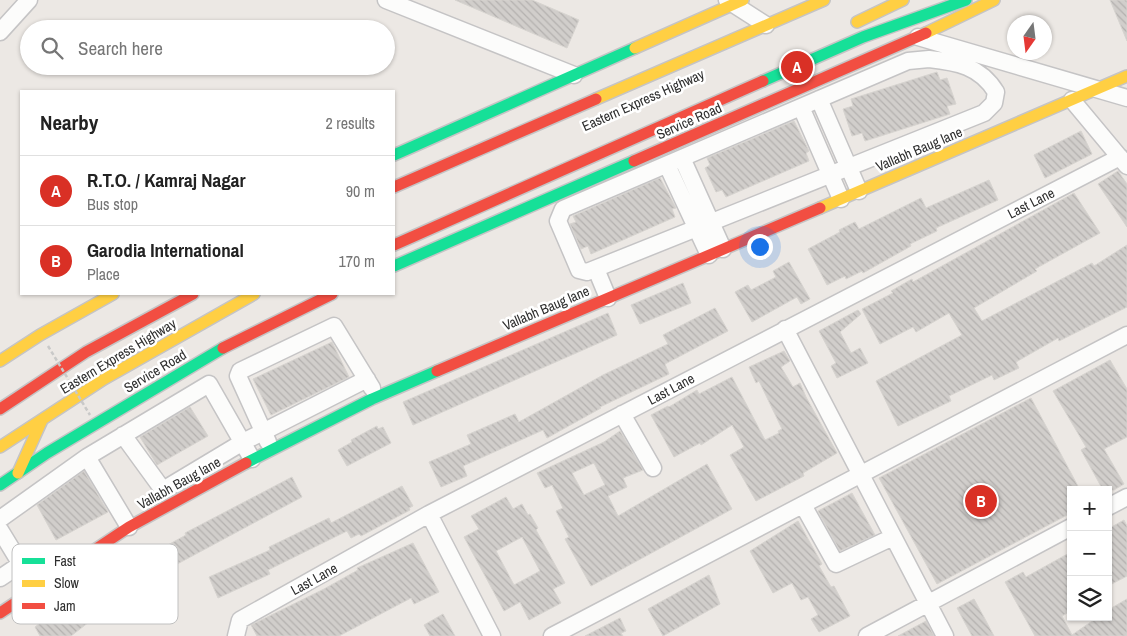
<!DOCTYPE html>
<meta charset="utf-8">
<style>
body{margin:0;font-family:"Archivo Narrow",sans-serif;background:#f2f2f2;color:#222}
.controls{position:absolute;right:15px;bottom:15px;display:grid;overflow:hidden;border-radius:0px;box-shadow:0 1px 4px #0004}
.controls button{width:45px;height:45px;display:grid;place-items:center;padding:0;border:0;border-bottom:1px solid #e0e0e0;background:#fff;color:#222;font:25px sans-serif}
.compass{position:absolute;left:1007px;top:15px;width:45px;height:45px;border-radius:50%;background:#fff;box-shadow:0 1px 4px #0004;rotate:194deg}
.you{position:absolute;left:759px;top:246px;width:18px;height:18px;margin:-12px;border:4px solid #fff;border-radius:50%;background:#1a73e8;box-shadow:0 0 0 8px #1a73e833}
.badge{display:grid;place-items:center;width:32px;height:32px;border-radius:50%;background:#d93025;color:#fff;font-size:16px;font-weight:700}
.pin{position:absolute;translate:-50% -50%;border:2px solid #fff;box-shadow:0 1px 5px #0006}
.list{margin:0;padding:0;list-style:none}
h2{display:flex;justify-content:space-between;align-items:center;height:65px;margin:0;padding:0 20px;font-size:21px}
h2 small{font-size:16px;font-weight:400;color:#767676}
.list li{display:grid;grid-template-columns:32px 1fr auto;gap:15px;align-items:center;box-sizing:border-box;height:70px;padding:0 20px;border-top:1px solid #e0e0e0}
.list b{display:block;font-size:19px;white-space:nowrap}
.list p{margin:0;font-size:16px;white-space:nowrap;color:#767676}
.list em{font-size:16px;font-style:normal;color:#767676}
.icon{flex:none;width:28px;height:28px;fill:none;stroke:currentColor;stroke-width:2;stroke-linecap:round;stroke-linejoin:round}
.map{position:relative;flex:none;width:1127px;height:636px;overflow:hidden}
.search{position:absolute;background:#fff;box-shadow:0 1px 4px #0004;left:20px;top:20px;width:375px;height:55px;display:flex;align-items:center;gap:12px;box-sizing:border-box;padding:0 18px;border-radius:28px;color:#767676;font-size:19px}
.panel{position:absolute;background:#fff;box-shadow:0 1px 4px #0004;left:20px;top:90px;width:375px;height:205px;border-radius:0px}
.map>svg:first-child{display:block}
.building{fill:url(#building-back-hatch);stroke:#d7d4d0;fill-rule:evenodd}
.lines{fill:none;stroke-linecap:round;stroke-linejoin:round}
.street-casing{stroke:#c5c4c5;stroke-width:19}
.fast-casing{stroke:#c5c4c5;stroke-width:14}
.slow-casing{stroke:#c5c4c5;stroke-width:14}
.jam-casing{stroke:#c5c4c5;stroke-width:14}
.street{stroke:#fcfcfb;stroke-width:16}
.fast{stroke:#16e098;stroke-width:11}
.slow{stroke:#ffcf43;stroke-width:11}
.jam{stroke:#f24e42;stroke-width:11}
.path-bridge{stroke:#c9c9c8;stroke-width:2.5;stroke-dasharray:4 2.5;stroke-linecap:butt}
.labels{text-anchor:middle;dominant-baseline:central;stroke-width:5;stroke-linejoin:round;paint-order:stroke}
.street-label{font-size:14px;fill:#2e2e2e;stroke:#fff}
.key{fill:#fff;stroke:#c0c0c0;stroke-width:1}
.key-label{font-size:14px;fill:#2e2e2e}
</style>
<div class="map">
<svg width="1127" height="636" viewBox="0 0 1127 636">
<defs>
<pattern id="building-back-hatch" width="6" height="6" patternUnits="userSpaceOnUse" patternTransform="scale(1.25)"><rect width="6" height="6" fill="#d1cecb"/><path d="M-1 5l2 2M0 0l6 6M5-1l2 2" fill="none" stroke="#b4b1af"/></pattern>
</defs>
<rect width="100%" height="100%" fill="#ece8e4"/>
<path class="building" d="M455,0H532L579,20L567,48Z
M1110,0H1127V41Z
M937,72L940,80L947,78L956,104L947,106L950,114L865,141L862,133L852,136L843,109L853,106L851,99Z
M794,121L809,151L806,153L809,161L726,197L722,190L716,192L705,168L710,165L707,158Z
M1081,131L1092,154L1045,178L1034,155Z
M1118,171L1127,184V227L1098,184Z
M660,178L676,208L672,209L675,217L591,254L588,246L581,249L570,224L576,222L573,216Z
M989,180L998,200L936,228L937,231L910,244L911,246L863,273L862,271L846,279L845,276L827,285L808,249L840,232L839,230L855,222L859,229L921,198L926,208Z
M1074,193L1100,233L1035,269L1037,271L974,308L982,321L1092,263L1094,266L1127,245V307L1059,341L1058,338L1016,362L1019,368L994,380L992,375L949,396L951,401L898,426L876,381L962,335L949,313L916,332L913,327L880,344L862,309L893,293L891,291L912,279L913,282Z
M789,262L810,299L801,304L797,297L752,322L735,292L748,285L751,290L776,277L773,271Z
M683,283L691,303L640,324L631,305Z
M715,308L728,331L665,364L669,374L600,407L601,408L547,438L543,430L463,466L467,476L441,487L429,462L471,444L467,435L515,414L519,422L603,375L668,344L663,335Z
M858,310L861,314L840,332L851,353L860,348L868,363L837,378L831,366L836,363L819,331Z
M608,313L617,335L413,425L403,402Z
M332,342L349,377L271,415L253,379Z
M784,351L790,361L781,367L793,387L800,383L806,397L837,453L803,473L804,476L756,501L730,455L744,447L732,425L701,445L700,443L674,457L651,415L668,406L669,407L697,390L699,394L732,377L765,440L779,433L778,431L782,429L759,381L756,383L749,367Z
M1110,360L1127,389V437L1104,449L1124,484L1114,490H1103L1081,450L1086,447L1053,391Z
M1031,398L1080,490H1071V513L937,584L879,478Z
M190,407L208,436L157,465L140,437Z
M377,426L378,429L383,427L391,443L347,466L338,450L352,442L351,440Z
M620,431L643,470L623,478L627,487L608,496L618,516L707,464L732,509L591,586L565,539L569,537L556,511L563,508L552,485L545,488L537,473L604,442ZM594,463L605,485L584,495L572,473Z
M84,471L108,512L56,540L37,505Z
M292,477L302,497L114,598L104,580L186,535L185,533Z
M402,486L413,506L409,508L410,510L361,536L359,534L351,538L347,531L268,570L270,574L218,598L209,577L270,550L269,547L329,518L331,523Z
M852,493L875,535L840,551L818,511Z
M506,497L513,509L522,504L528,515L530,514L538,528L536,530L565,583L553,589L561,603L529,620L520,602L504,611L464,537L479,529L471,516ZM522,537L540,571L514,585L496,551Z
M1124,520L1127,526V576L1108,586V529Z
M798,521L822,564L819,566L831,587L834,586L850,616L819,632L811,619L818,615L808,597L801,600L792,583L773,593L750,551Z
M413,543L439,592L414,604L411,598L339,636H257L251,625L324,589L358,570L357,568Z
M1071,552V611L1062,616L1072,635L1098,617H1108V610L1127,599V636H1035L1005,582L1023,572L1026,577Z
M709,575L720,604L663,636L648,609Z
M83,589L98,615L71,636H40L35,627Z
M974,599L985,619L994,636H972L957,608Z
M443,614L455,636H430L424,625Z
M620,618L626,631L621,633L623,636H585Z
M926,621L934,636H898Z"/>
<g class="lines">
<g class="street-casing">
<path id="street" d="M386,0L574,75
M727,0L766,25
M0,32L29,0
M918,37L1127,98
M929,59C957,62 980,66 996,92L994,103L984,113L587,272L579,270L558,221L563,209L908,61Z
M819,99L859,191
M1072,100L1127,166
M801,107L841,199
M682,158L723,249
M667,165L709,255
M596,269L608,298
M785,329L945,636
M622,414L653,468
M123,435L163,490L243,442L367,379
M268,442L238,376L240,371L334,326L372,388
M87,457L129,527
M803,505L836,564L893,537
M1108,507L1127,497
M429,514L492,636
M0,519L87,457L209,384L252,459
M0,530L36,589
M0,578L21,564
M236,636L240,620L429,514L1120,157
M552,636L1127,335
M867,636L1071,527"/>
</g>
<g class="fast-casing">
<path id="fast" d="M763,81L863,37L966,0
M394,155L635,48
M394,266L634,161
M246,463L372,399L437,371
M0,485L47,453L223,348"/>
</g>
<g class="slow-casing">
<path id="slow" d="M857,22L903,0
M926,33L994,0
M635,48L743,0
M596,99L824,0
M820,208L1127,76
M0,361L40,335L113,294
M0,447L104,379L254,294
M18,473L42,420"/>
</g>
<g class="jam-casing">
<path id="jam" d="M634,161L926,33
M394,187L596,99
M394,245L763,81
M223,348L332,294
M437,371L820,208
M0,409L86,352L193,294
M0,613L129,527L246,463"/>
</g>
<use href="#street" class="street"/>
<use href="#fast" class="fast"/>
<use href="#slow" class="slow"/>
<use href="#jam" class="jam"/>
<path class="path-bridge" d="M48,346L90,415"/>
</g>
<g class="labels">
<g class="street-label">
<text transform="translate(643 100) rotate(-24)">Eastern Express Highway</text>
<text transform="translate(689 121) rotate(-24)">Service Road</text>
<text transform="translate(919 149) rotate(-23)">Vallabh Baug lane</text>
<text transform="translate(1031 203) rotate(-27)">Last Lane</text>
<text transform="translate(546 308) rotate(-23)">Vallabh Baug lane</text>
<text transform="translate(118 356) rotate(-31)">Eastern Express Highway</text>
<text transform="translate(155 371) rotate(-31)">Service Road</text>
<text transform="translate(671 389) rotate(-28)">Last Lane</text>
<text transform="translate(179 483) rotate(-29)">Vallabh Baug lane</text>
<text transform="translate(314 579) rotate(-29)">Last Lane</text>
</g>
</g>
<rect x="12" y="544" width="166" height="80" rx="8" class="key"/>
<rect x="22" y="558" width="23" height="6" fill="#16e098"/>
<rect x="22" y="580" width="23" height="7" fill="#ffcf43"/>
<rect x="22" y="603" width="23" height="6" fill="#f24e42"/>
<g class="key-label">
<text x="54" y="566">Fast</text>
<text x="54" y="588">Slow</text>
<text x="54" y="611">Jam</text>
</g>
</svg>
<div class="controls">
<button>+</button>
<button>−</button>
<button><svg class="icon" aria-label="layers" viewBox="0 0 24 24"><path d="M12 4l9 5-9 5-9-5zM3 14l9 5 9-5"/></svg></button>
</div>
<svg class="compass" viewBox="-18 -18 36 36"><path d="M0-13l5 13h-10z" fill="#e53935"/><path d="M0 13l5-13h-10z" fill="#767676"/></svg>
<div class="you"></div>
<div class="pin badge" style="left:797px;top:67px">A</div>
<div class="pin badge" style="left:981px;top:501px">B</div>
<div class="search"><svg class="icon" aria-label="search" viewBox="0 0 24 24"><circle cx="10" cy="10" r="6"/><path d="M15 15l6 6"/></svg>Search here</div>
<section class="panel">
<h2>Nearby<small>2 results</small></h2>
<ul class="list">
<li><span class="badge">A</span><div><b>R.T.O. / Kamraj Nagar</b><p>Bus stop</p></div><em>90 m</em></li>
<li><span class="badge">B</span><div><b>Garodia International</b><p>Place</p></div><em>170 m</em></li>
</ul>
</section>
</div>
